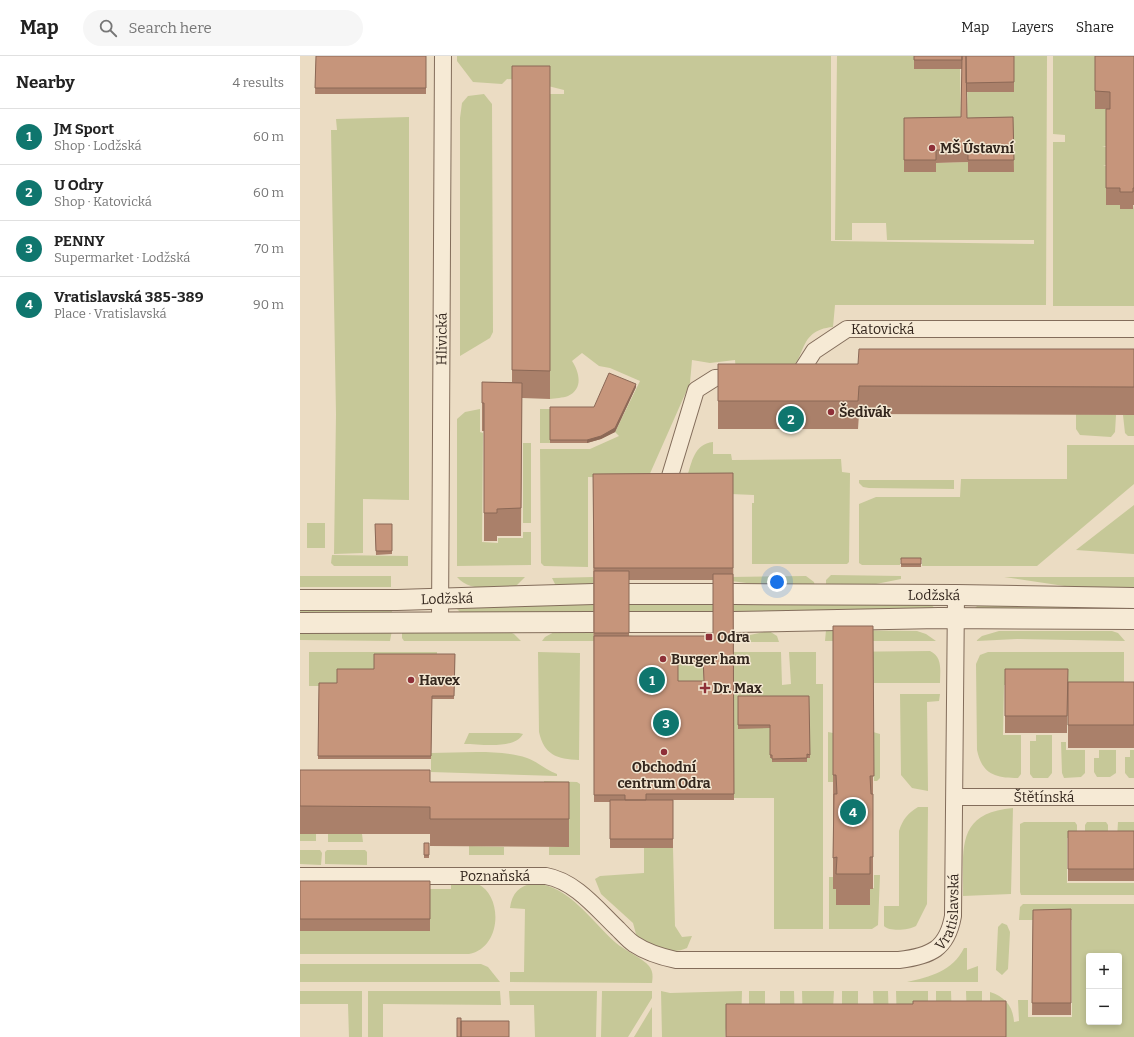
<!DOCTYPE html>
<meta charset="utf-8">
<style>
body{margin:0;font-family:Bitter,serif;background:#f6f6f6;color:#222}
.controls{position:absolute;right:12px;bottom:12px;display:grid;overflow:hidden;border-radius:4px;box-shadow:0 2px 6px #0003}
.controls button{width:36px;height:36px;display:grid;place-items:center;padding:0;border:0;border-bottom:1px solid #e0e0e0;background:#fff;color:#222;font:20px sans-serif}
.you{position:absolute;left:477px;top:526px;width:14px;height:14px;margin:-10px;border:3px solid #fff;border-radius:50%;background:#1a73e8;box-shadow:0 0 0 6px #1a73e833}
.badge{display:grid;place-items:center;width:26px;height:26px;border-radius:50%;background:#0f766e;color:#fff;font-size:13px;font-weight:700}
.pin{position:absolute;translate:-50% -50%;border:2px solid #fff;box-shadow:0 1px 4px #0006}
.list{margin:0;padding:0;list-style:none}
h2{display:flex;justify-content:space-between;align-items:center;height:52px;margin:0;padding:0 16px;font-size:17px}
h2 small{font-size:13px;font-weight:400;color:#767676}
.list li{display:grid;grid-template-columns:26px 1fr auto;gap:12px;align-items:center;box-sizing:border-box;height:56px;padding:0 16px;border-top:1px solid #e0e0e0}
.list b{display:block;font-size:15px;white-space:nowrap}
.list p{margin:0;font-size:13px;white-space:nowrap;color:#767676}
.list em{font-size:13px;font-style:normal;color:#767676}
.icon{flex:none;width:22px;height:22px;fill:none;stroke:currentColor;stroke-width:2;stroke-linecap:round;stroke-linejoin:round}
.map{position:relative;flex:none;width:834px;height:981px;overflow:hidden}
header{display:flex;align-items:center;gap:24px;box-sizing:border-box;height:56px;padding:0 20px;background:#fff;border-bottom:1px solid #e0e0e0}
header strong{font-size:19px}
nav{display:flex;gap:22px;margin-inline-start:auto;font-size:14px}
.search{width:280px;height:36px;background:#f6f6f6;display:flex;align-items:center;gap:10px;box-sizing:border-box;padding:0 14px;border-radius:22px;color:#767676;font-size:15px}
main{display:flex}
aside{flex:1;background:#fff}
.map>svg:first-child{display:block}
.green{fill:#c6c898;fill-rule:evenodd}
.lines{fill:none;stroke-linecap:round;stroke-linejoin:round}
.minor-casing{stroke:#836d5b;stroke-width:18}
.tertiary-casing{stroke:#836d5b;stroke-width:22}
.minor{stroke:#f6ead5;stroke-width:16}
.tertiary{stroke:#f6ead5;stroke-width:20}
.wall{fill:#aa806a;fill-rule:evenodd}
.shaded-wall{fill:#8b6856}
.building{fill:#c6957b;stroke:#8b6856;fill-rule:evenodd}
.poi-dot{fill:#8e3038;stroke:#f3e7d2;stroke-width:1.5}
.labels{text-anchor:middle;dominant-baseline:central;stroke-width:3;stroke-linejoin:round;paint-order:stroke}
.poi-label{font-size:14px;font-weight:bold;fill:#34271e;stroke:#f3e7d2;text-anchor:start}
.street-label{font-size:14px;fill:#34271e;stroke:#f3e7d2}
</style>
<header>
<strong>Map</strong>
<div class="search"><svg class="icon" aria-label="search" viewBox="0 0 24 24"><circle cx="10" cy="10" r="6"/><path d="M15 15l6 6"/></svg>Search here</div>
<nav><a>Map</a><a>Layers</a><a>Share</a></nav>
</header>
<main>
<aside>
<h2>Nearby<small>4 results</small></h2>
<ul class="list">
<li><span class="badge">1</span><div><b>JM Sport</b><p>Shop · Lodžská</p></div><em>60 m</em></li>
<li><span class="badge">2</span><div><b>U Odry</b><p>Shop · Katovická</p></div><em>60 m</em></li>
<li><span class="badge">3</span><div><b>PENNY</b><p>Supermarket · Lodžská</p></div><em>70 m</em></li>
<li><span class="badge">4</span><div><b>Vratislavská 385-389</b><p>Place · Vratislavská</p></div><em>90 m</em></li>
</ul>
</aside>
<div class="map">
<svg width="834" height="981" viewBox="0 0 834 981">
<rect width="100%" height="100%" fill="#ebdcc3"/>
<path class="green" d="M157,0H531V185L734,188V184H587L586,167H552V184H535L537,0H614V13H660L661,73L604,74V116H636V107L668,106V116H714L667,74L668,0H747L746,249H535L533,271C495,274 508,307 486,314C475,317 449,316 436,316L435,304L410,307L392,304L390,327L348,422L288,421V511L244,510L241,507L240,393H290L319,380L315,376L340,325L310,312L299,310L282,297L272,305C279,315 284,333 268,340C263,342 255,342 250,343V38H264V34L224,24L207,23L202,28L173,26L157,5Z
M753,0H834L795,4V52L810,53V70L806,90L802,91H806V109L803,110H806V149H820L821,153H833L834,149V250H753V86H765V79L753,78Z
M184,38L192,48L193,276L190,282L160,300V62L162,47L168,40Z
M109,61V444L63,443V497L34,498L36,358L31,74H37L36,63Z
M180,353V376L183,377L182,486L198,487V482H223V476H231V509L157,510V363L165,356Z
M240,353H250V387H240Z
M776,358L816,359L815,376L811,381L780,379L776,373Z
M823,359H834V380H828L825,377Z
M413,386V398H431L432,404L541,403L542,416L550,417L549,506L547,508H452V447H454V439L431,438L387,421C392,406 394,388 413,386Z
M223,387H231V467H223Z
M767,389H834V428L737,510H622V504H600V509H562L559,507V448L576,441H660L661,423H767Z
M559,424H654V433L569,432L563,431L559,427Z
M834,449V498L776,494Z
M7,467H25V492H7Z
M32,499L108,500V510H34L31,507Z
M531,519L601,520V523L566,530L526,531V524Z
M0,520H91V531H0Z
M506,520L514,526L515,531H477L431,525V521Z
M157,521H225L215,531C196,531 170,537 157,521Z
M293,521L294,530H256L252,522Z
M704,521H834V531H771Z
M679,548L834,549V556L674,553Z
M0,549H92V556H0Z
M160,549H631L635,552L631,557L160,556L156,552Z
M0,574H92L90,585L0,584Z
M102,574H205L214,578L221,585H104L102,582Z
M258,574L298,575L355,583V585H242L245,581Z
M526,574L617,575L626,578L636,585H525Z
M469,575L477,580L479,586H432L431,583Z
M699,575H812L818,577L825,585L717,583L676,585L682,580Z
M630,595C643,601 640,615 640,627H574L573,602H533V596Z
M9,596H137V601L74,602V617L37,630H9Z
M238,596L280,597L279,704C257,703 244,699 239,676Z
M430,596H481L482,629L491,628L489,596H516V628H523V873H474V742H431ZM509,643L510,701L471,702L470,672Z
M688,596H824V635L769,629H704L703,679H721V718L718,722C695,722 682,718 677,694L676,608L680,599Z
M378,606H403L404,631L378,632Z
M600,638H640L639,645L627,646L628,735L612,732L601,719Z
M528,676L533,677V726H528Z
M573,676L580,678V722L577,725H574Z
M169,677H219L223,678C214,694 181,688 164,688Z
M736,679H752V717L748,722H733L730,718V685H736Z
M761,686H766V694H785V717L781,721L764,722L762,717Z
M799,694H816V717L810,721H797L794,716V702H799Z
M830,694H834V722H829L825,717V701H830Z
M131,697C161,697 200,693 227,702C238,706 246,714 257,718V720L131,716Z
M244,725L277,726L280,728V799H249V791L269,790L244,754Z
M618,751H628L627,848L616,870C609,874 590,876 584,870V850H599V775C603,763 607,758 618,751Z
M713,752L711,838L663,840C664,795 654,757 713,752Z
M724,766H775L777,769V782H767V827H834V839H721L720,836V768Z
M787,766H806L808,769V782H785V769Z
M818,766H834V777L817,782Z
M0,778H16V785H0Z
M28,778H62L63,786H28Z
M169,790L204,791V799H169Z
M344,792H373L375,870L382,881L392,880L387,892C370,900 353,890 337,882L333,867L301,838L295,823L300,820L344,817Z
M0,794H20L22,797L21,809L0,808Z
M27,794H65L67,796V809L25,808V796Z
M574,819H580L578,869L572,873H529V821H533V832H536V849H570V832H574Z
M151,826C160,826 170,824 178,828C203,840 202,892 169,898H0V875H130V833H151Z
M234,827C270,830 291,865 316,887C324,894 344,903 349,910C353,915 353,920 352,927L210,926V916H224L225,853L210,852C212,837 219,830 234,827Z
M723,848H834V981H706L690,968V936C705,941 713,950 714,966L719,965L718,944H728V961H772V864H719L720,851ZM789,900H819V966H789Z
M702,867L707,869L710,876L708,913L702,919L696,914L698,871Z
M664,892H667V914L678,910V926H607C630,921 653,915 664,892Z
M0,908H181L188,911L200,926H0Z
M0,935H62V981H49L48,948H0Z
M68,935H200L201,949L83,948V981H68Z
M209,935H297L296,981H235L234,949H210Z
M302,935H352V942L328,981H301Z
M361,935L370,937L442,935L441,972H426L425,981H362Z
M449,935H465V968L449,969Z
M480,935H494L495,969L480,968Z
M502,935H534L532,971L503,972Z
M542,935H558V968H542Z
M573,935H588L589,968H574Z
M596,935H628V968L597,971Z
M636,935H651L652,965H636Z
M666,935H682V965H667Z
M352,951V981H334Z"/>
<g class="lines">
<g class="minor-casing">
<g id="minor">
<path id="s1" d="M490,320H498L514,295L547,273H834"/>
<path d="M370,420L396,334L415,322L439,321"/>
<path id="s2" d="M140,566L143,0"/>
<path id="s3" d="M655,741H834"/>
<path id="s4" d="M0,820H246C275,825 297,853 318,873C323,878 328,884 334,888C346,896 362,901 376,904H599C631,900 647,893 653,860L656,539"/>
</g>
</g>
<g class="tertiary-casing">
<g id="tertiary">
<path d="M329,538H413"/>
<path id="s5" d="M434,538L656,539L834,542"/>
<path id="s6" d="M0,544H97L294,538"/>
<path d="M329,566H413"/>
<path d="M434,566L639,562L834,563"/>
<path d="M0,567L294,566"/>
</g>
</g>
<use href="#minor" class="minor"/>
<use href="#tertiary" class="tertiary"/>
</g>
<path class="wall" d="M16,0H126V38H15Z
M614,0H714V36H666L667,62L713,61L714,116H668V106L636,107V116H604V62L661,61L662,13H614Z
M795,0H834V149H833V153H820V149H806V53H810H795Z
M212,10H250V343L222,342L221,480H197V485H184V375H182V326H212Z
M834,293V359L559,358L558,373H418V308H558Z
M336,331L315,376L301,383L287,387H250V351H294Z
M433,417L434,744H373V792H310V746H294L293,418ZM329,524H413V580H329ZM378,606H403L404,625H378Z
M75,468H92V498L76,499Z
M601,502H621V511H601Z
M533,570H573V833H570V849H536V833H533Z
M155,598L154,643H132L131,703H18L19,627H37L74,613Z
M705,613H768L767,677H705Z
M768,626H834V692H768Z
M438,640H509L510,702H507V706H472V702H470V672L438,673Z
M0,714L130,726H269V791L130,790V778H0Z
M768,775H834V825H768Z
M124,787H129V802H124Z
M0,825H130V875H0Z
M771,853V959H732L733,854Z"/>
<path class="shaded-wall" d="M336,328V331L315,376L301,383L287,387V384Z"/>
<path class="building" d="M16,0H126V32H15Z
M614,0H662V4H614Z
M662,0H666L667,62L713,61L714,104H668V94H636V104H604V62L661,61Z
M666,0H714V26L666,27Z
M795,0H834V132H833V136H820V132H806V53H810V36L795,35Z
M212,10H250V315L212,314Z
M559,293H834V331L559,330L558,345H418V308H558Z
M309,317L336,328L315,372L301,380L287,384H250V351H294Z
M182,326L222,327L221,452L197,453V457H184V347H182Z
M433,417V512H294L293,418Z
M75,468H92V495H76Z
M601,502H621V508H601Z
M294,515H329V577H294Z
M413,518H433L434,738H346V744H325V739H294V580H413ZM378,600H403L404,625H378Z
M533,570H573L574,720H570L571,738H573V801H570V818H536L537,801L533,802L534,738H537L536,719H533Z
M74,598H155L154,640H132L131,700H18L19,627H37V613H74Z
M705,613H768L767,660H705Z
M768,626H834V669H768Z
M438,640H509L510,699L507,698V702L472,703V699H470V669H438Z
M0,714H130V726H269V763H130V751L0,750Z
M310,744H373V783H310Z
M768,775H834V813H768Z
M124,787H129V799H124Z
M0,825H130V863H0Z
M771,853V947H732L733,854Z
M613,945H706V981H426V948H613Z
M157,962H161V981H157Z
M161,965H209V981H161Z"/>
<g class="poi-dot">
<circle cx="632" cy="92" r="4"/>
<circle cx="531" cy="356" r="4"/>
<rect x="405" y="577" width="8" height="8" rx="2"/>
<circle cx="363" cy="603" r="4"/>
<circle cx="111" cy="624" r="4"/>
<path d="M403 626h4v4h4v4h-4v4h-4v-4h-4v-4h4z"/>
<circle cx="364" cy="696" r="4"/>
</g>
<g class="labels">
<g class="poi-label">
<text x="640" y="92">MŠ Ústavní</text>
<text x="539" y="356">Šedivák</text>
<text x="417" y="581">Odra</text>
<text x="371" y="603">Burger ham</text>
<text x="119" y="624">Havex</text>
<text x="413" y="632">Dr. Max</text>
<text x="364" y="711" text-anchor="middle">Obchodní<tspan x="364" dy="16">centrum Odra</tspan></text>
</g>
<g class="street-label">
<text stroke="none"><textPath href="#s1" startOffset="113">Katovická</textPath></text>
<text stroke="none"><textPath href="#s2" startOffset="283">Hlivická</textPath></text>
<text stroke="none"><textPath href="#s5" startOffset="200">Lodžská</textPath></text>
<text stroke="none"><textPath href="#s6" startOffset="147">Lodžská</textPath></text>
<text stroke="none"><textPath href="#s3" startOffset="89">Štětínská</textPath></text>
<text stroke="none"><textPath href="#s4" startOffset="195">Poznaňská</textPath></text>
<text stroke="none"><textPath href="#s4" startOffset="707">Vratislavská</textPath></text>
</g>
</g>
</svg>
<div class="controls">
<button>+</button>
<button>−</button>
</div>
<div class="you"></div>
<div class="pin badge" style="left:352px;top:624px">1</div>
<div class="pin badge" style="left:491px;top:363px">2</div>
<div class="pin badge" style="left:366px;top:667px">3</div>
<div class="pin badge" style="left:553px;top:756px">4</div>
</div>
</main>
